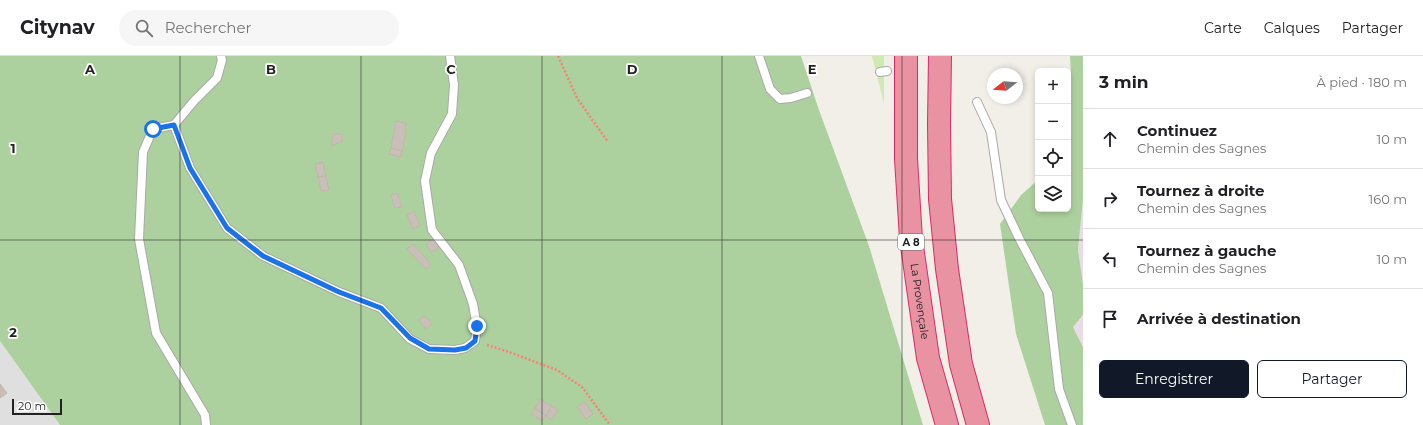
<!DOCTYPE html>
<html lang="fr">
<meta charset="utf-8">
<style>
body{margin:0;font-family:Montserrat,sans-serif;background:#f6f6f6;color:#202124}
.controls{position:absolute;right:12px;top:12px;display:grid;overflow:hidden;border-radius:6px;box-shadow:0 2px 6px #0003}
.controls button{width:36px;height:36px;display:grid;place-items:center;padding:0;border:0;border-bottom:1px solid #e0e0e0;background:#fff;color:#202124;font:20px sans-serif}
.compass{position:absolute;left:987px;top:12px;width:36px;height:36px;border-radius:50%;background:#fff;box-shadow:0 2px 6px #0003;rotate:253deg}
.scale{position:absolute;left:12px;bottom:10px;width:50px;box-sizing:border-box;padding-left:4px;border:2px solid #222;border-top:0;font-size:11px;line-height:14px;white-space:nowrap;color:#222;-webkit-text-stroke:3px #fff;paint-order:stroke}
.stop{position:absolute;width:12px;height:12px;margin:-9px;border:3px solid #1a73e8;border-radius:50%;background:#fff}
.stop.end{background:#1a73e8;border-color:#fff;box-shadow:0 1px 4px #0008}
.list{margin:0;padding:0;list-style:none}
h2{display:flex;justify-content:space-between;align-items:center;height:52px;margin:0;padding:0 16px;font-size:17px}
h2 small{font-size:13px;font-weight:400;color:#757577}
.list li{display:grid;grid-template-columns:26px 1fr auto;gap:12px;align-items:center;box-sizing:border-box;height:60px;padding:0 16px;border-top:1px solid #e0e0e0}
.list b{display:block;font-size:15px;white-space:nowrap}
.list p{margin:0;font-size:13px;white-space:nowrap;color:#757577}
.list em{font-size:13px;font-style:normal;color:#757577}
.actions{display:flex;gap:8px;padding:12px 16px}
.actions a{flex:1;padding:9px 0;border:1px solid #111827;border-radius:6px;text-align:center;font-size:14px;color:#111827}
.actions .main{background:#111827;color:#fff}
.icon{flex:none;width:22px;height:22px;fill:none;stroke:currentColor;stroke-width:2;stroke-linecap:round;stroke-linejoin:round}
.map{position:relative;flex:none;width:1083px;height:369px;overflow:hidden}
header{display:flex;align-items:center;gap:24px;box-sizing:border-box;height:56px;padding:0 20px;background:#fff;border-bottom:1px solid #e0e0e0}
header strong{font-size:19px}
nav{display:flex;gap:22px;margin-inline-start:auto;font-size:14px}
.search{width:280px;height:36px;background:#f6f6f6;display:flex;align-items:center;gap:10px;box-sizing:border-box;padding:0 14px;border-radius:22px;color:#757577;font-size:15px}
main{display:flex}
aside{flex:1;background:#fff}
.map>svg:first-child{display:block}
.residential{fill:#e0dfdf}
.industrial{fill:#ebdbe8}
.grass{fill:#cdebb0}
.forest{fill:#add19e}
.building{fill:#c7bfb8;stroke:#c4b6ab}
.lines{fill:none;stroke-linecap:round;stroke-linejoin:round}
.lane-casing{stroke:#a9a9a9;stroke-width:10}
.highway-casing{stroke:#dc2a67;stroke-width:24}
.path{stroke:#fa8072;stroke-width:2.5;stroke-dasharray:2 2;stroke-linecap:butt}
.lane{stroke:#fff;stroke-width:8}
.highway{stroke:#e892a2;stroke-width:22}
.route{stroke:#1a73e8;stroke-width:5}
.grid{fill:none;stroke:#222;stroke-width:1;stroke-opacity:0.55}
.labels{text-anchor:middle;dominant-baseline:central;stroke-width:3.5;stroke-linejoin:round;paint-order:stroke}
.shield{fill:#fff;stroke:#646464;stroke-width:1}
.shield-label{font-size:10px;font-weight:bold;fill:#222}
.street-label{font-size:11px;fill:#222;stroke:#fff}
.grid-label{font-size:13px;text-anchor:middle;font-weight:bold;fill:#222;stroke:#fff;stroke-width:3.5;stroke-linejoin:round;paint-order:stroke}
</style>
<header>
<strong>Citynav</strong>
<div class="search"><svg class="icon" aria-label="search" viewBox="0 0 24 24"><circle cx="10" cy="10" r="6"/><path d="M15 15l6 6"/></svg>Rechercher</div>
<nav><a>Carte</a><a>Calques</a><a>Partager</a></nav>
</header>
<main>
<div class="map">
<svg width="1083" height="369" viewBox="0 0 1083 369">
<rect width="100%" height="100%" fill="#f2efe9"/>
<path class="residential" d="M0,285L60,369H0Z"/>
<path class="industrial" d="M1083,143V228L1078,194Z
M1083,259V291L1073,271Z"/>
<path class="grass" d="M872,0H884V48Z"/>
<path class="forest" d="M0,0H801L819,54L869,190L923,369H60L0,285Z
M1070,0H1083V143L1078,194L1083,228V259L1073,271L1083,291V369H1045L1016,278L1000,168L1021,139L1038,124V153H1068V40L1071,19Z"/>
<path class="building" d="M396,65L406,67L405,76H406L402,95L391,92Z
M333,78H342V85L331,90Z
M391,92L402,95L401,101L389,98Z
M323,106L326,120L318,121L315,108Z
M326,120L329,134L321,135L318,121Z
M397,137L402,151L395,152L391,139Z
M414,155L420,169L413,173L407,159Z
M433,183L439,192L431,196L426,188Z
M413,188L431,208L426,213L407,193Z
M424,260L432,268L426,273L419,265Z
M0,328L7,337L0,342Z
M541,343L552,350L546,360L535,352Z
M585,346L593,358L586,363L577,351Z
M552,350L558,354L552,364L546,360Z
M535,352L546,360L542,365L531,357Z"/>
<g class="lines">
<g class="lane-casing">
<path id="lane" d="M759,0L770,33L780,43L791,42L807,37
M880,16L887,15
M977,46L991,76L1001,144L1019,182L1048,237L1059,333L1072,369
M174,69L194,45L217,22L222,4L221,0
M206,369L205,359L156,277L139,183L143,96L153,73L174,69L190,112L227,172L263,200L339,236L381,252L410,283L429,293L455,294L465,292L475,285L477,271L473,248L459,209L432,174L425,125L431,97L452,58L454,29L450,0"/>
</g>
<g class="highway-casing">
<g id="highway">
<path id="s1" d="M906,0V103L911,183L928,302L947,369"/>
<path d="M940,0L939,68L940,143L947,213L961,308L978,369"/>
</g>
</g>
<path class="path" d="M558,0L577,42L608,86
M487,289L509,296L557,314L582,331L610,369"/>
<use href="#lane" class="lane"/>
<use href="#highway" class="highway"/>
</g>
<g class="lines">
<path class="route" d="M153,73L174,69L190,112L227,172L263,200L339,236L381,252L410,282L429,293L455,294L466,292L475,285L477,270"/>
</g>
<path class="grid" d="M180,0V369M361,0V369M542,0V369M722,0V369M902,0V369M0,184H1083"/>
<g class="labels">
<rect class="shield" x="898" y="178" width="26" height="16" rx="3"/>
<g class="shield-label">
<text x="911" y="186">A 8</text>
</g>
<g class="street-label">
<text stroke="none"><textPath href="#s1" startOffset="246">La Provençale</textPath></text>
</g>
</g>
<g class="grid-label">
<text x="90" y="18">A</text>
<text x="271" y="18">B</text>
<text x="451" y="18">C</text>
<text x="632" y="18">D</text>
<text x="812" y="18">E</text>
<text x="13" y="97">1</text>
<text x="13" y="281">2</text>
</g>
</svg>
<div class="controls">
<button>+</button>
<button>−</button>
<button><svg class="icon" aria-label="locate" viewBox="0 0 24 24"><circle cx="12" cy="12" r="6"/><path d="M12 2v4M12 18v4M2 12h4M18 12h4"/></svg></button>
<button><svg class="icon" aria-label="layers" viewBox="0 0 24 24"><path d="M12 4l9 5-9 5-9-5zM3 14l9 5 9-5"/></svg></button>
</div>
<svg class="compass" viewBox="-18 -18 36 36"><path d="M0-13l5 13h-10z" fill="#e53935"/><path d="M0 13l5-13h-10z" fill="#757577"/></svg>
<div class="scale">20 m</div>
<div class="stop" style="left:153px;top:73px"></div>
<div class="stop end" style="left:477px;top:270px"></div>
</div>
<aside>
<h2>3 min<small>À pied · 180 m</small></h2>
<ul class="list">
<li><svg class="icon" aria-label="ahead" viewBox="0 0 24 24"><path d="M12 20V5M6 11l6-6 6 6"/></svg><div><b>Continuez</b><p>Chemin des Sagnes</p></div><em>10 m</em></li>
<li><svg class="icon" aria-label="right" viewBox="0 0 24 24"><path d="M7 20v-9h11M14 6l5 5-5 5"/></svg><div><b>Tournez à droite</b><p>Chemin des Sagnes</p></div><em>160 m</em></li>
<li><svg class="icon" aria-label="left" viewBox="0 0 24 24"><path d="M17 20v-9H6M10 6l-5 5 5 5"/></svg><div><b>Tournez à gauche</b><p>Chemin des Sagnes</p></div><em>10 m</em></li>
<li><svg class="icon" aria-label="arrive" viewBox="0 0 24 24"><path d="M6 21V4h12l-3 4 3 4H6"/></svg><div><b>Arrivée à destination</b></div></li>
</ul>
<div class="actions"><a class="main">Enregistrer</a><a>Partager</a></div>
</aside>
</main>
